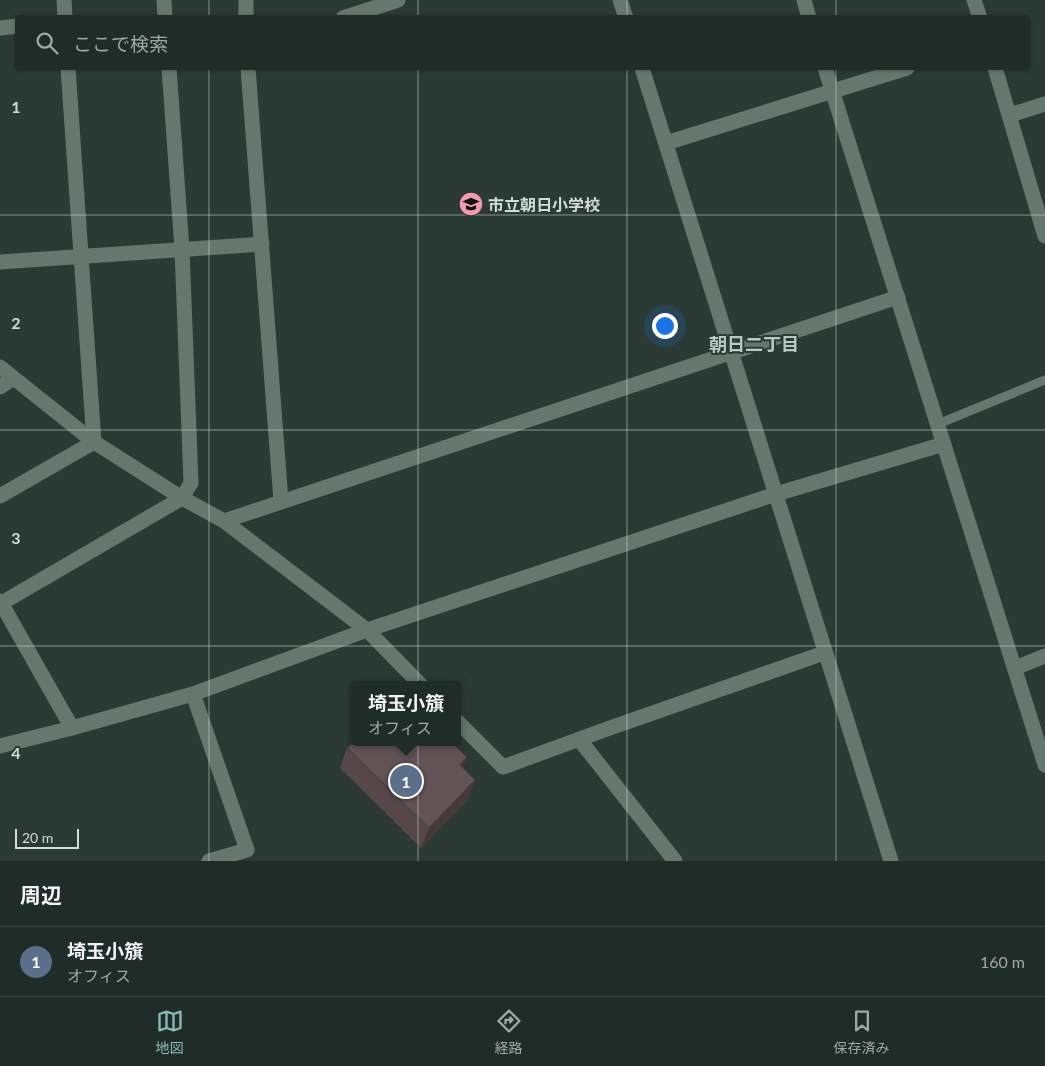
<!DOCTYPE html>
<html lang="ja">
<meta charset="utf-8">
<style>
body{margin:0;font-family:Lato,"Noto Sans JP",sans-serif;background:#2d3833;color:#f1f3f6}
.scale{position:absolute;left:15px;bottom:12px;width:64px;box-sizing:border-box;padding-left:5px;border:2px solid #d2dcd7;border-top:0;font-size:14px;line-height:18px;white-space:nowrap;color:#d2dcd7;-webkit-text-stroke:4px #2b3a34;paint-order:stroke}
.you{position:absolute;left:664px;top:325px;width:18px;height:18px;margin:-12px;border:4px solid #fff;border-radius:50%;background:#1a73e8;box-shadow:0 0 0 8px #1a73e833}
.badge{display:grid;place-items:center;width:32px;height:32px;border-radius:50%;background:#8bbbb9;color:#fff;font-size:16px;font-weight:700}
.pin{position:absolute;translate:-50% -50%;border:2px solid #fff;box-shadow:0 1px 5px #0006}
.popup{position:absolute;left:351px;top:681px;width:110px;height:65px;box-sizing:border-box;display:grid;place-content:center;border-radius:5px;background:#202c27;filter:drop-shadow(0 1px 4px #0005);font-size:16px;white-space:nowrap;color:#a2a7a7}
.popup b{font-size:19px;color:#f1f3f6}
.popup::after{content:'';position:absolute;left:50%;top:100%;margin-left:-10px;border:10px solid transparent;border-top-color:#202c27}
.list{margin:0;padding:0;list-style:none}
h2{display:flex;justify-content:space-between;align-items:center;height:65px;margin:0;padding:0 20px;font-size:21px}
h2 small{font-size:16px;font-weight:400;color:#a2a7a7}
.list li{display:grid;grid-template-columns:32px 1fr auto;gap:15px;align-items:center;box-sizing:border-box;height:70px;padding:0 20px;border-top:1px solid #3d4844}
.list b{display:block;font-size:19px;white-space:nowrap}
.list p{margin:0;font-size:16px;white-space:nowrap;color:#a2a7a7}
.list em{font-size:16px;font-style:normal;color:#a2a7a7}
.icon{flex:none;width:28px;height:28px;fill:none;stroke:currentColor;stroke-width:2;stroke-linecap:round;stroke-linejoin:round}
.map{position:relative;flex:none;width:1045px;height:861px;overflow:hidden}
.search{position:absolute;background:#202c27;box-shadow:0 1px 4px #0004;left:15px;right:15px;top:15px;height:55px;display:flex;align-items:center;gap:12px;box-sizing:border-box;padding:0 18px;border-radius:5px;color:#a2a7a7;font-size:19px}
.sheet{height:135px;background:#202c27}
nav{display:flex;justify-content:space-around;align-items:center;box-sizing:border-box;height:70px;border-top:1px solid #3d4844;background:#202c27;font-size:14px;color:#a2a7a7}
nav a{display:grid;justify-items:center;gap:2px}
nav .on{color:#8bbbb9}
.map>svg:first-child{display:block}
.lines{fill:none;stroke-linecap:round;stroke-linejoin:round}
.lane{stroke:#66776f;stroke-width:9}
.street{stroke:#66776f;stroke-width:15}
.secondary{stroke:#66776f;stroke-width:15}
.wall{fill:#55474a}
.shaded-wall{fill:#45393c}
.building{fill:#635256;stroke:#45393c}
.grid{fill:none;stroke:#d2dcd7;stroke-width:1;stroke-opacity:0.55}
.labels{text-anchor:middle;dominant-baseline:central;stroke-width:4;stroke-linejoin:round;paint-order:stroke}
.poi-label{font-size:16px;font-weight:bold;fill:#d2dcd7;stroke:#2b3a34;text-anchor:start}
.neighbourhood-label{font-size:18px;font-weight:bold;fill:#b7c9c1;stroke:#2b3a34}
.grid-label{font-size:16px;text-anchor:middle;font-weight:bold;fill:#d2dcd7;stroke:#2b3a34;stroke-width:4;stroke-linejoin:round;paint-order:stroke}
</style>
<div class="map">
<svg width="1045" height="861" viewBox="0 0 1045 861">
<rect width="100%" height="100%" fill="#2b3a34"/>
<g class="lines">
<path class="lane" d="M938,424L1045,380"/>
<path class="street" d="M64,0L65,18
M164,0L165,18
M246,0V18
M620,0L626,18
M974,0L980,18
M343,18L398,0
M0,28L18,26
M248,68L281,501
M642,68C725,332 806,597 891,861
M995,68L1045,236
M1010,115L1045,104
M666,143L907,68
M0,262L262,244
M0,367L94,442L182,498L224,521L367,630L421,685
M0,387L14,378
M0,496L94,442L68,68
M224,521L898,297
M0,601L72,728
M0,604L182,498L191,483L182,249L169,68
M1015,668L1045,656
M193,694L247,850L209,861
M457,721L503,767L607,729L824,653
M579,739L675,861"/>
<path class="secondary" d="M804,0L809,18
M825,68L1045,765
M0,746L72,728L193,694L367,630L776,494L944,444"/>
</g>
<path class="wall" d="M347,748L463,768L468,800L421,848L340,768Z"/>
<path class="shaded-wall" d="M467,757L460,777V765Z
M475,780L468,800L421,848L429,828Z"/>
<path class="building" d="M420,680L424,685H415Z
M355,741V742H451L467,757L460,765L475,780L429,828L347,748Z"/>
<path class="grid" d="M209,0V18M418,0V18M627,0V18M836,0V18M209,68V861M418,68V861M627,68V861M836,68V861M0,215H1045M0,430H1045M0,646H1045"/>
<defs>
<g id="school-disc" transform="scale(1.25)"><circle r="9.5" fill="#f19ab1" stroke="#2b3a34"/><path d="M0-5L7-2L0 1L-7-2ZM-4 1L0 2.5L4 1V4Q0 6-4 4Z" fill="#111"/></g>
</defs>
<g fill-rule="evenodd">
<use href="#school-disc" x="471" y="204"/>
</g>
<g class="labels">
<g class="poi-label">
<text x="488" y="204">市立朝日小学校</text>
</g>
<g class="neighbourhood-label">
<text x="754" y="344">朝日二丁目</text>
</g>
</g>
<g class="grid-label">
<text x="16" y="113">1</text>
<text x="16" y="329">2</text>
<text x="16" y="544">3</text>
<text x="16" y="759">4</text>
</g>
</svg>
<div class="scale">20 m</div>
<div class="you"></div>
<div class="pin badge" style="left:406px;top:781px;background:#5c6f8a">1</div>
<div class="popup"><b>埼玉小籏</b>オフィス</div>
<div class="search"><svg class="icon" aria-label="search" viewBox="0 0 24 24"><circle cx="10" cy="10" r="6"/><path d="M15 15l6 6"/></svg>ここで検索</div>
</div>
<section class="sheet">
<h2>周辺<small></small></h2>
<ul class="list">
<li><span class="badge" style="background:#5c6f8a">1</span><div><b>埼玉小籏</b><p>オフィス</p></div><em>160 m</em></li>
</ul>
</section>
<nav>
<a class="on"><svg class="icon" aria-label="map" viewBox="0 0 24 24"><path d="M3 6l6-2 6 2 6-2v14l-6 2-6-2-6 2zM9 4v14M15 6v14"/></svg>地図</a>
<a><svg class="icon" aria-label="directions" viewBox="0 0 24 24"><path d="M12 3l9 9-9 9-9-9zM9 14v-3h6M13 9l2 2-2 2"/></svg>経路</a>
<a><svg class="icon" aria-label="saved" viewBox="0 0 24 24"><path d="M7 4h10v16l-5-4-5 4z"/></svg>保存済み</a>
</nav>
